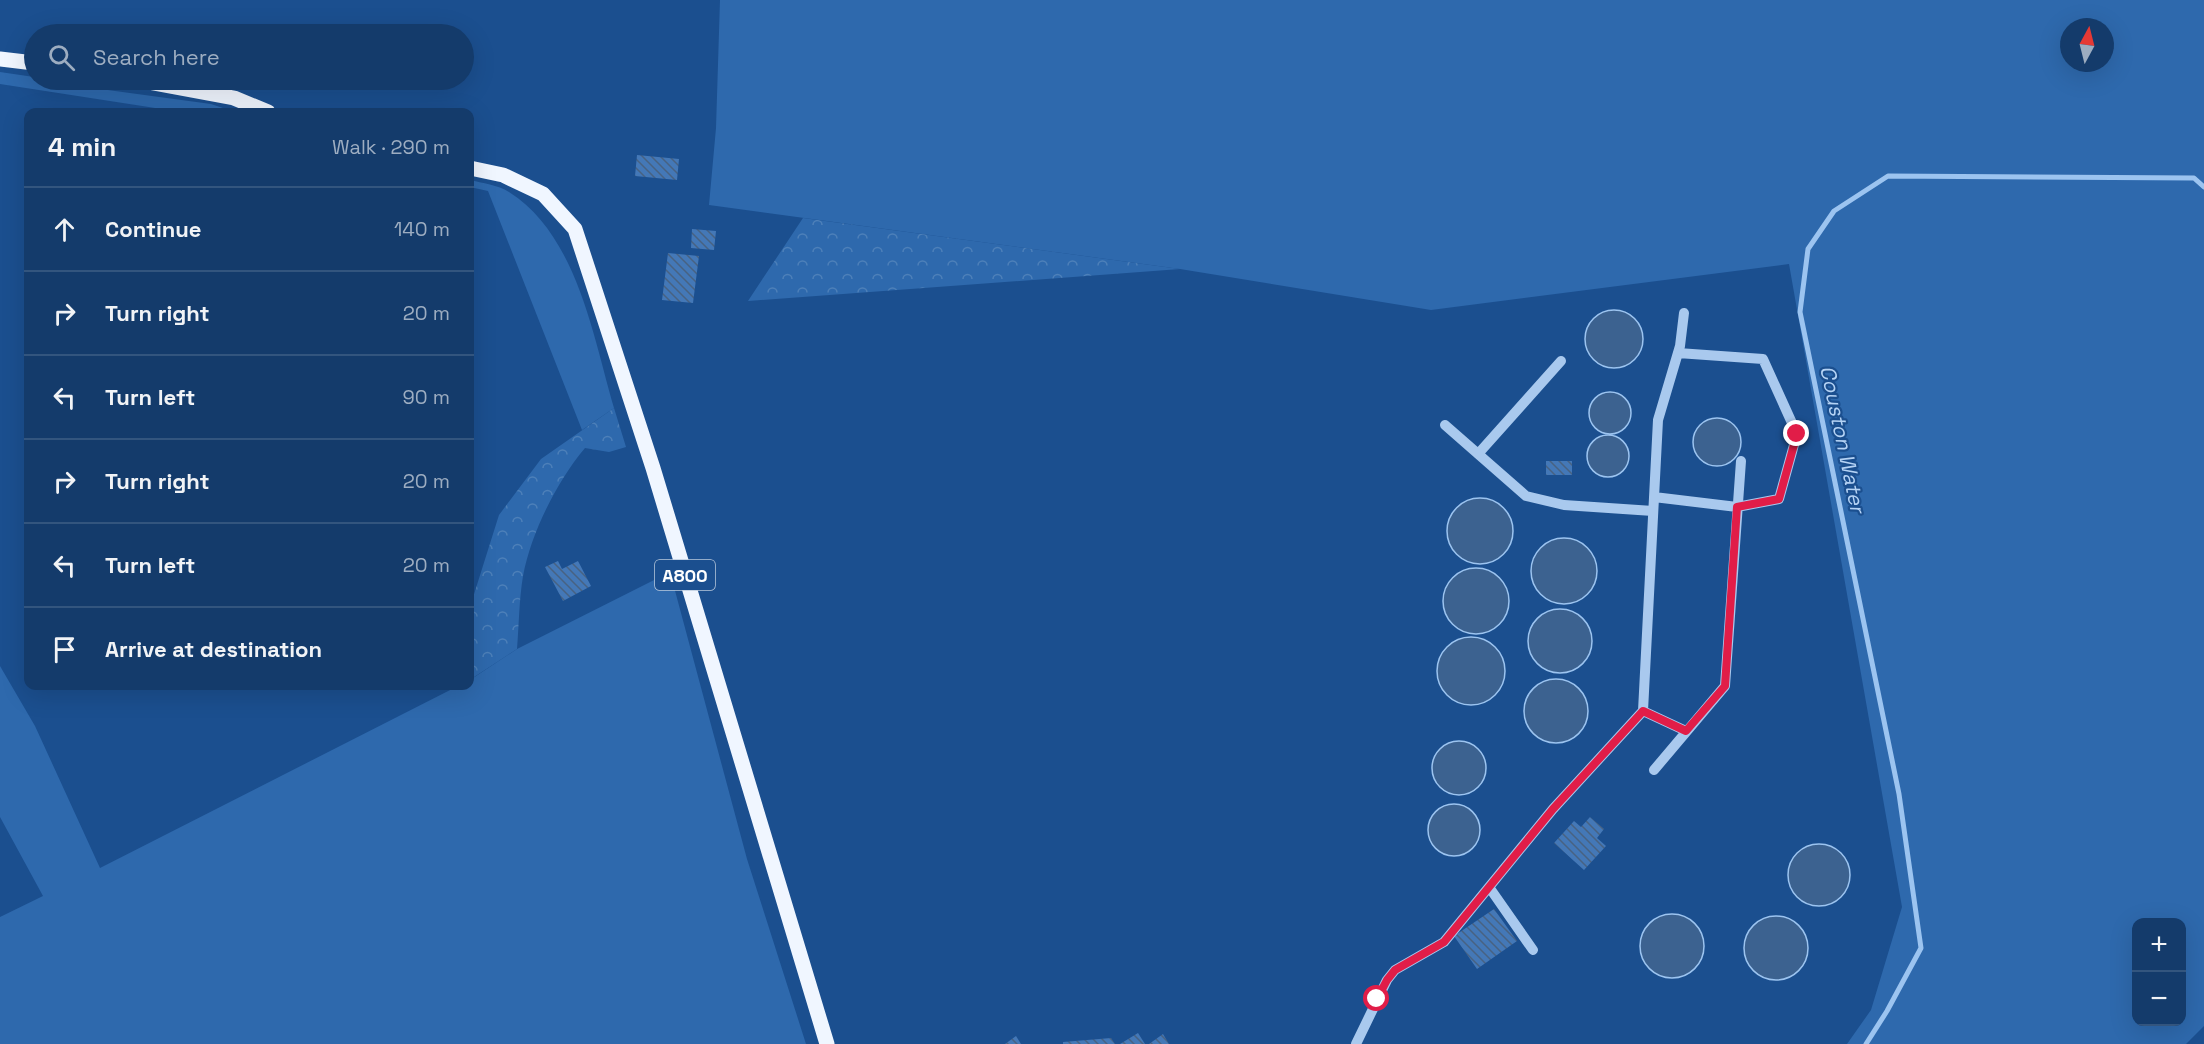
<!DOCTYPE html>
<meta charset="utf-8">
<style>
body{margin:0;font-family:"Space Grotesk",sans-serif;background:#1d4271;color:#f1f3f6}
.controls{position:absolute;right:18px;bottom:18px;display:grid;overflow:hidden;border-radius:12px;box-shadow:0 6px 24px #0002}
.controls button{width:54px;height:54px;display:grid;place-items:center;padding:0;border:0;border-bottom:2px solid #33557e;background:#143b6b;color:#f1f3f6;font:30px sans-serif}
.compass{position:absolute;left:2060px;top:18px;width:54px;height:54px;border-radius:50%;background:#143b6b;box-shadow:0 6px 24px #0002;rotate:7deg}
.stop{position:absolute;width:18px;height:18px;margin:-14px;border:4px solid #e11d48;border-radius:50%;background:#fff}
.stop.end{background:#e11d48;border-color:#fff;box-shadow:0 2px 6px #0008}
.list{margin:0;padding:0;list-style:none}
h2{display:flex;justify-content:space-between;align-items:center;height:78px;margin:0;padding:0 24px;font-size:26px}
h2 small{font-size:20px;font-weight:400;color:#9dadc1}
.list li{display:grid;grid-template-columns:39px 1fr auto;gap:18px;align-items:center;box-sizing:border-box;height:84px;padding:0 24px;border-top:2px solid #33557e}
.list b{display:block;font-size:22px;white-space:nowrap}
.list em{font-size:20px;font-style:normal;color:#9dadc1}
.icon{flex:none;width:33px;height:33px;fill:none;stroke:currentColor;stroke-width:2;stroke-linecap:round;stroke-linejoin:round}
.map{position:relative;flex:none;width:2204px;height:1044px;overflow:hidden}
.search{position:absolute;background:#143b6b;box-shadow:0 6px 24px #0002;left:24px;top:24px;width:450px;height:66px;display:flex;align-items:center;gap:15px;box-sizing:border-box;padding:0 21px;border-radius:33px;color:#9dadc1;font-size:22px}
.panel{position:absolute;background:#143b6b;box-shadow:0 6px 24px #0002;left:24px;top:108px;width:450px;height:582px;border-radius:12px}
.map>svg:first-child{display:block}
.green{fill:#2e69ad;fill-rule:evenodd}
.forest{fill:url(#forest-crowns)}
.water{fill:#3c6290;stroke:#9cc4f0;stroke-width:1.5}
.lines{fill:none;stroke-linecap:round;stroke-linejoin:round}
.stream{stroke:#9cc4f0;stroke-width:5}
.building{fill:url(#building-back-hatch)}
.minor{stroke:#a9c9ee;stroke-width:10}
.major{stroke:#f0f6ff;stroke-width:15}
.route{stroke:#e11d48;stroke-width:8}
.labels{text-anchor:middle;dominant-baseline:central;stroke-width:4.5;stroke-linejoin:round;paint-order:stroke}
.shield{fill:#1b4f8f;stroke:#bbcadd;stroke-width:1.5}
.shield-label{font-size:18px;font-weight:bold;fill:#fff}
.water-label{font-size:21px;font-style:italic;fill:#b5d3f5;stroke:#1b4f8f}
</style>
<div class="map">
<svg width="2204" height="1044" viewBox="0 0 2204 1044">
<defs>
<pattern id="forest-crowns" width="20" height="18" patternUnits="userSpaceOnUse" patternTransform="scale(1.5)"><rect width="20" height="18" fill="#2e69ad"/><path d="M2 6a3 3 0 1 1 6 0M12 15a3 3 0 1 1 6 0" fill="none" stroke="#4d80b9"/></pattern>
<pattern id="building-back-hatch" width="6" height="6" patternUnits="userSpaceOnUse" patternTransform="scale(1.5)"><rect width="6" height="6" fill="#4478b7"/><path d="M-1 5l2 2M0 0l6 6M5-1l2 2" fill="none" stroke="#486282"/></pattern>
</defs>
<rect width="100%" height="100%" fill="#1b4f8f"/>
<path class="green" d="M720,0H2204V1026L2186,1044H1847L1871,1010L1902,907L1789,264L1431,310L1180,269L709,205L716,128ZM2069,27H2105V63H2069ZM2136,922H2182V1022H2136Z
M0,72L34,77V80L211,104L235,112H181L0,84Z
M470,180C482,183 498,185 509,192C577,235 593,336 614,408L582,430L488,191L470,187Z
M670,572L747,859L806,1044H0V917L43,896L0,817V666L35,726L100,868L458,686H470V680L517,649Z"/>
<path class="forest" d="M803,218L1180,269L748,301Z
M614,408L626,447L609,452L585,448C557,481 531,533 523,576C519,600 519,625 517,649L471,679L470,607L499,515L541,459Z"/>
<path class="water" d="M1585 339a29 29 0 1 1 58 0a29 29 0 1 1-58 0Z
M1589 413a21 21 0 1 1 42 0a21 21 0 1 1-42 0Z
M1693 442a24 24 0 1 1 48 0a24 24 0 1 1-48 0Z
M1587 456a21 21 0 1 1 42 0a21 21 0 1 1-42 0Z
M1447 531a33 33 0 1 1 66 0a33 33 0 1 1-66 0Z
M1531 571a33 33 0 1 1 66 0a33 33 0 1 1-66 0Z
M1443 601a33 33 0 1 1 66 0a33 33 0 1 1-66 0Z
M1528 641a32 32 0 1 1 64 0a32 32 0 1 1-64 0Z
M1437 671a34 34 0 1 1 68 0a34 34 0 1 1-68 0Z
M1524 711a32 32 0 1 1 64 0a32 32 0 1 1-64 0Z
M1432 768a27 27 0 1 1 54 0a27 27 0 1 1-54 0Z
M1428 830a26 26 0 1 1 52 0a26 26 0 1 1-52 0Z
M1788 875a31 31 0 1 1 62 0a31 31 0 1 1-62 0Z
M1640 946a32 32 0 1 1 64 0a32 32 0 1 1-64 0Z
M1744 948a32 32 0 1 1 64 0a32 32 0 1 1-64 0Z"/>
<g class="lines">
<path class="stream" d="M1866,1044L1887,1011L1921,948L1899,794L1800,312L1808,249L1834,211L1888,176L2194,178L2204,187"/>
</g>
<path class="building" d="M637,155L679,159L677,180L635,176Z
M692,229L716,231L714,250L691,248Z
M668,253L699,256L693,303L662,300Z
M1546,461H1572V475H1546Z
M558,561L562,569L578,561L591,586L563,601L545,567Z
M1590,817L1604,829L1597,838L1606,846L1584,870L1554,843L1574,821L1581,827Z
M1494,909L1517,941L1477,969L1454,936Z
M1138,1033L1145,1044H1120Z
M1163,1034L1169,1044H1149Z
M1016,1036L1021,1044H1005Z
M1111,1038L1115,1044H1063V1042Z"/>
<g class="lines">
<path class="minor" d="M1445,425L1526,496L1564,505L1653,511
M1478,454L1561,361
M1654,497L1737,507L1779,499L1797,434L1763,359L1678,353
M1643,711L1686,731
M1654,770L1725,686L1741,461
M1489,887L1533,950
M1356,1044L1387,980L1395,970L1444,942L1553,809L1643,711L1658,420L1680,346L1684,313"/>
<path class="major" d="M0,59L34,63
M137,80L234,98L268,112
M470,168L503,175L543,194L575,229L653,468L827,1044"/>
</g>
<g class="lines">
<path class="route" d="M1377,999L1387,980L1395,970L1444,942L1553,809L1643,711L1686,731L1725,686L1737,507L1779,499L1797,434"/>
</g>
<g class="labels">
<rect class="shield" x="655" y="560" width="60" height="30" rx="4.5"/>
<g class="shield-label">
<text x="685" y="575">A800</text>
</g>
<g class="water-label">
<text transform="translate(1843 439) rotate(78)">Couston Water</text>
</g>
</g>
</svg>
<div class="controls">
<button>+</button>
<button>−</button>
</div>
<svg class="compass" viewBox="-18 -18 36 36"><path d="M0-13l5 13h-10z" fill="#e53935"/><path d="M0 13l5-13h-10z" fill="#9dadc1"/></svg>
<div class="stop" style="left:1377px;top:999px"></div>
<div class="stop end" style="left:1797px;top:434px"></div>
<div class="search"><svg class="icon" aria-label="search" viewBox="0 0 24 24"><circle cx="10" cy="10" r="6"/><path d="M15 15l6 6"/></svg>Search here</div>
<section class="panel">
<h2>4 min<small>Walk · 290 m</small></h2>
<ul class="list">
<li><svg class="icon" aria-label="ahead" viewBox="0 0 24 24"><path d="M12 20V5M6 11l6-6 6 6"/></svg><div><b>Continue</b></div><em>140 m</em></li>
<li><svg class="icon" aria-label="right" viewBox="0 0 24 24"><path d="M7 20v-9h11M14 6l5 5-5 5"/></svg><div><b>Turn right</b></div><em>20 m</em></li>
<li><svg class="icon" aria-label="left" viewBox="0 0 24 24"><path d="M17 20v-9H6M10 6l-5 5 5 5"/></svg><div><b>Turn left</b></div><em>90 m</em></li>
<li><svg class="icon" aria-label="right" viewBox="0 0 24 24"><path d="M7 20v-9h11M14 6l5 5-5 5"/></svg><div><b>Turn right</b></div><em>20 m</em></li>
<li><svg class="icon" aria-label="left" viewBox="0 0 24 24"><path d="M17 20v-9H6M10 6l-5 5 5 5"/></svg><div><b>Turn left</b></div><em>20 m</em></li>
<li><svg class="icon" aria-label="arrive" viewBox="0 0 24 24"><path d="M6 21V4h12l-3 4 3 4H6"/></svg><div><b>Arrive at destination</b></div></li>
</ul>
</section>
</div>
